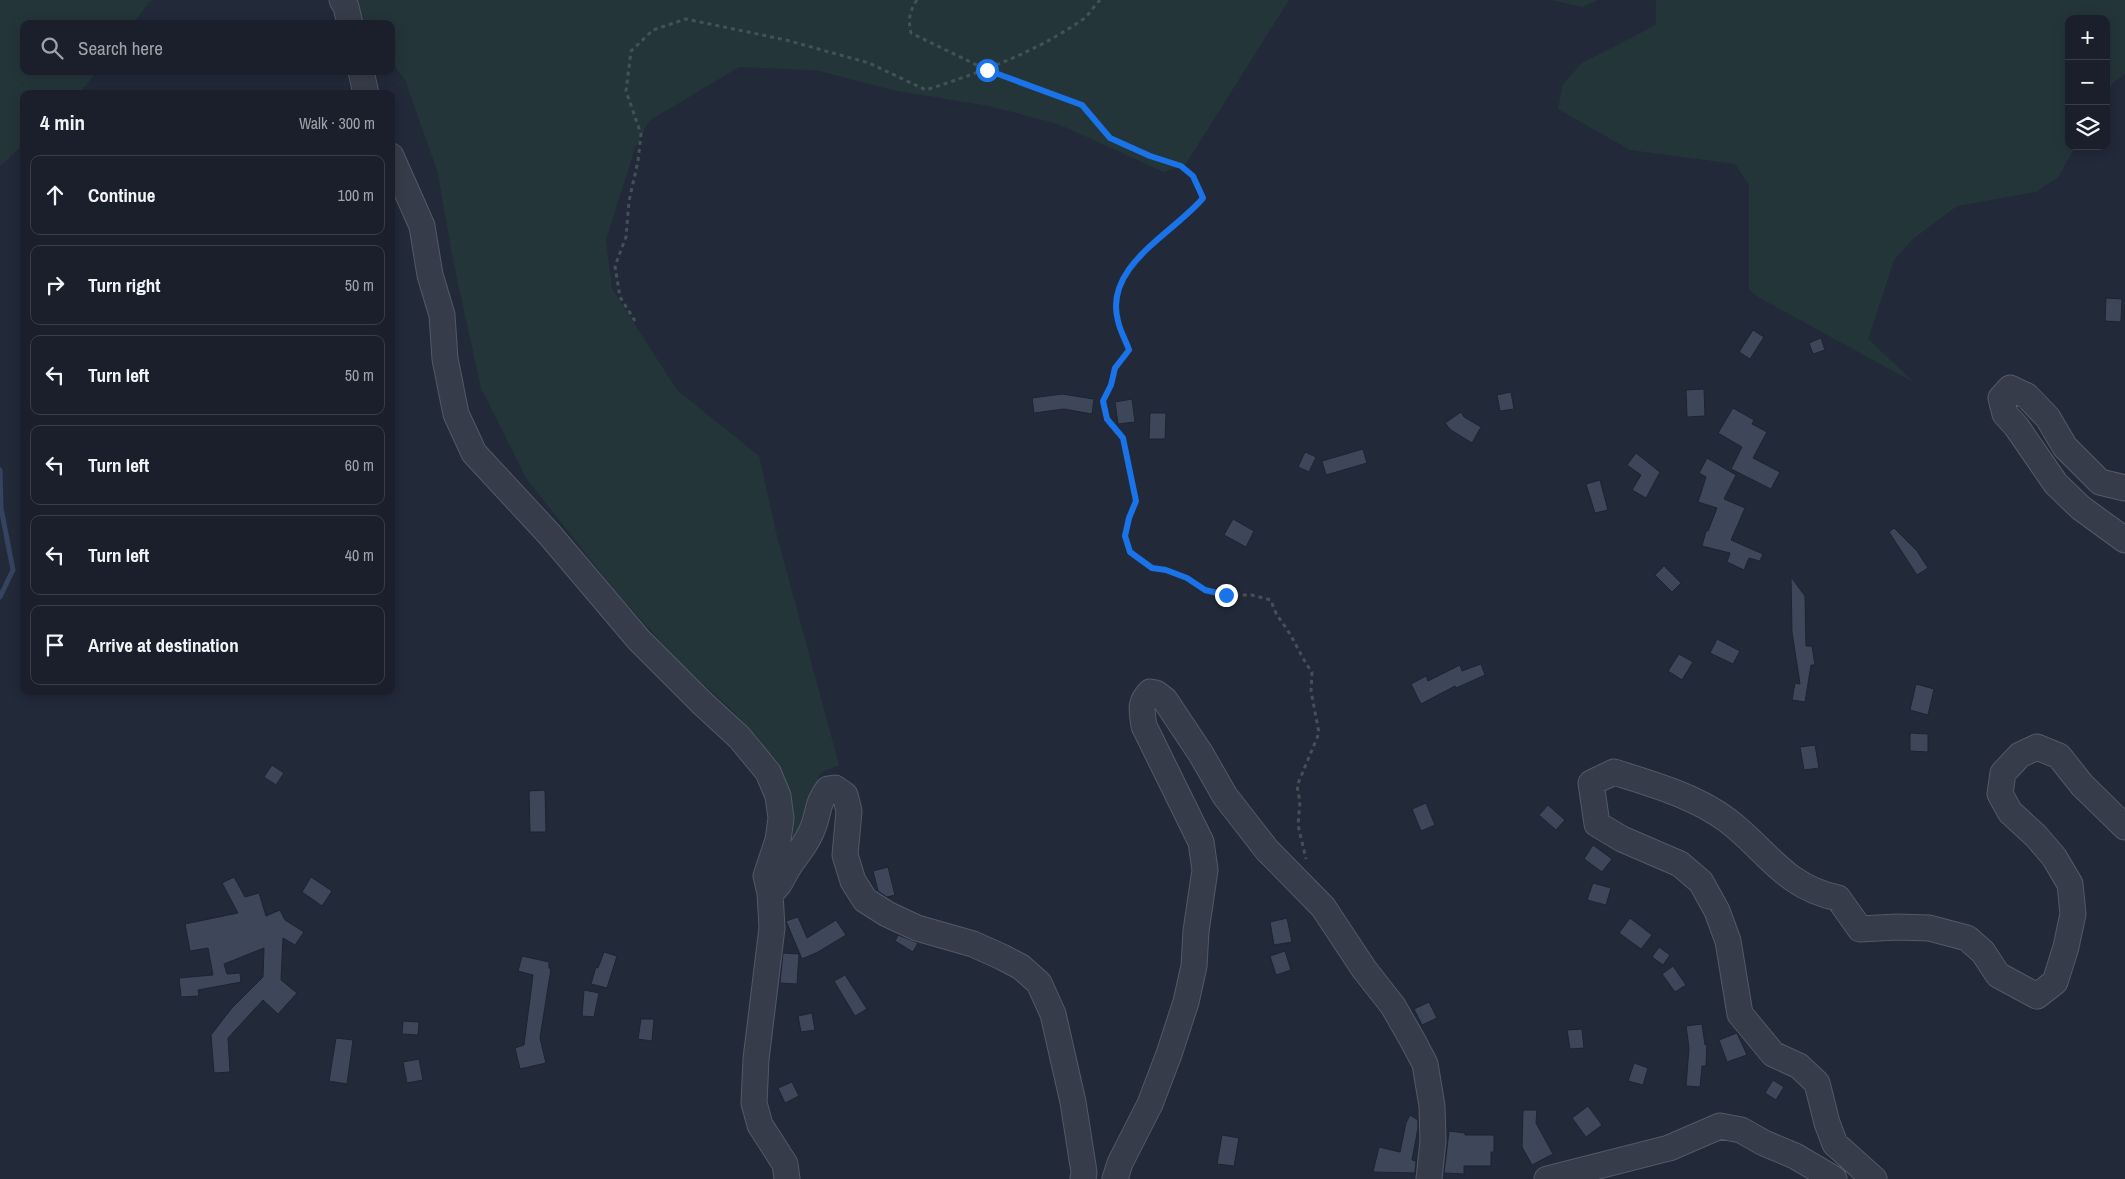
<!DOCTYPE html>
<meta charset="utf-8">
<style>
body{margin:0;font-family:"Archivo Narrow",sans-serif;background:#272c37;color:#f1f3f6}
.controls{position:absolute;right:15px;top:15px;display:grid;overflow:hidden;border-radius:10px;box-shadow:0 2px 12px #0003}
.controls button{width:45px;height:45px;display:grid;place-items:center;padding:0;border:0;border-bottom:1px solid #383d47;background:#1a1f2b;color:#f1f3f6;font:25px sans-serif}
.stop{position:absolute;width:15px;height:15px;margin:-11px;border:4px solid #1a73e8;border-radius:50%;background:#fff}
.stop.end{background:#1a73e8;border-color:#fff;box-shadow:0 1px 5px #0008}
.list{margin:0;padding:0;list-style:none}
h2{display:flex;justify-content:space-between;align-items:center;height:65px;margin:0;padding:0 20px;font-size:21px}
h2 small{font-size:16px;font-weight:400;color:#9fa2a9}
.list li{display:grid;grid-template-columns:32px 1fr auto;gap:15px;align-items:center;box-sizing:border-box;height:80px;margin:0 10px 10px;padding:0 10px;border:1px solid #383d47;border-radius:10px}
.list b{display:block;font-size:19px;white-space:nowrap}
.list em{font-size:16px;font-style:normal;color:#9fa2a9}
.icon{flex:none;width:28px;height:28px;fill:none;stroke:currentColor;stroke-width:2;stroke-linecap:round;stroke-linejoin:round}
.map{position:relative;flex:none;width:2125px;height:1179px;overflow:hidden}
.search{position:absolute;background:#1a1f2b;box-shadow:0 2px 12px #0003;left:20px;top:20px;width:375px;height:55px;display:flex;align-items:center;gap:12px;box-sizing:border-box;padding:0 18px;border-radius:10px;color:#9fa2a9;font-size:19px}
.panel{position:absolute;background:#1a1f2b;box-shadow:0 2px 12px #0003;left:20px;top:90px;width:375px;height:605px;border-radius:10px}
.map>svg:first-child{display:block}
.green{fill:#24353a}
.lines{fill:none;stroke-linecap:round;stroke-linejoin:round}
.stream{stroke:#364360;stroke-width:5}
.building{fill:#3e4759;stroke:#1d2330}
.minor-casing{stroke:#535967;stroke-width:27}
.path{stroke:#425257;stroke-width:3;stroke-dasharray:4 4;stroke-linecap:butt}
.minor{stroke:#363c49;stroke-width:25}
.route{stroke:#1a73e8;stroke-width:6}
</style>
<div class="map">
<svg width="2125" height="1179" viewBox="0 0 2125 1179">
<rect width="100%" height="100%" fill="#222939"/>
<path class="green" d="M0,0H154L149,2L133,24H24V71H97L79,94H24V144L0,166Z
M348,0H1289L1185,165L1164,172L1058,124L989,106L893,90L815,70L739,67L649,121L635,148L606,240L612,289L677,390L759,456L776,532L839,765L820,773L812,797L786,860L789,808L778,762L735,713L678,661L612,587L526,478L481,388L454,265L437,170L405,80L391,61V24H364Z
M1551,0H1599L1582,7Z
M1656,0H2125V74L2114,82L2106,95V19H2069V146H2076L2058,177L2036,192L1957,206L1913,239L1894,260L1868,339L1915,383L1758,297L1749,289V185L1735,164L1630,150L1558,109L1563,84L1582,63L1656,25Z"/>
<g class="lines">
<path class="stream" d="M0,470L1,508L13,570L0,597"/>
</g>
<path class="building" d="M2106,298L2122,299L2121,322L2105,321Z
M1753,330L1764,337L1750,359L1739,352Z
M1821,338L1825,350L1813,354L1809,343Z
M1704,389L1705,416L1687,417L1686,390Z
M1511,392L1514,409L1500,411L1497,395Z
M1062,394L1094,399L1092,414L1064,409L1034,413L1032,398Z
M1132,399L1135,422L1118,424L1115,402Z
M1733,408L1754,420L1752,424L1767,432L1753,458L1780,472L1771,489L1731,469L1742,447L1718,433Z
M1461,412L1464,417L1481,427L1472,443L1451,430L1445,423Z
M1150,413H1166L1165,439H1149Z
M1363,449L1367,463L1326,475L1322,461Z
M1305,452L1316,457L1309,472L1298,467Z
M1636,453L1660,472L1646,498L1632,490L1641,475L1627,465Z
M1707,458L1736,475L1724,499L1745,508L1731,540L1763,554L1760,561L1749,558L1744,570L1727,562L1730,553L1702,546L1706,531H1708L1717,508L1698,502L1706,477L1699,473Z
M1600,480L1608,510L1595,513L1586,484Z
M1233,519L1254,531L1246,547L1224,535Z
M1894,528L1917,551L1928,568L1917,575L1889,532Z
M1664,566L1681,583L1672,592L1655,575Z
M1791,577L1805,596L1806,646H1812L1815,665H1811L1805,702L1792,700L1795,683L1800,684L1792,632Z
M1717,639L1740,651L1733,664L1710,653Z
M1679,654L1693,662L1682,680L1668,671Z
M1481,664L1485,675L1456,688L1455,686L1421,704L1411,684L1426,676L1428,681L1460,665L1462,671Z
M1916,684L1934,689L1928,715L1910,710Z
M1910,733L1928,734V752L1910,751Z
M1815,745L1819,768L1804,770L1800,747Z
M272,765L284,773L276,785L264,777Z
M545,790L546,832H530L529,791Z
M1426,803L1435,825L1421,831L1412,809Z
M1548,805L1565,820L1556,830L1539,815Z
M1593,845L1612,859L1602,872L1584,859Z
M888,867L895,895L887,897L878,891L873,871Z
M234,877L245,897L259,893L266,916L280,910L285,920L304,932L295,945L283,938L281,980L297,993L278,1014L263,1000L228,1038L230,1072L214,1073L211,1035L231,1009L263,977L264,948L224,964L227,974L240,973L241,982L198,990L199,996L181,997L179,978L213,975L208,948L190,951L185,924L238,913L222,883Z
M311,877L332,891L322,906L302,892Z
M1593,883L1611,888L1606,905L1587,900Z
M798,917L807,938L836,920L846,935L818,952L802,959L786,921Z
M1287,918L1292,942L1274,945L1270,922Z
M1630,918L1652,935L1641,949L1619,933Z
M898,935L918,943L913,952L895,941Z
M1659,947L1670,955L1663,965L1652,957Z
M1285,951L1291,970L1276,975L1270,956Z
M604,952L617,956L607,988L591,984L596,967L598,968Z
M783,953L799,954L797,984L780,983Z
M522,956L549,962V968L551,969L540,1038L546,1063L520,1069L515,1048L524,1045L533,975L518,971Z
M1673,966L1686,985L1675,992L1662,974Z
M845,975L867,1009L855,1016L834,981Z
M584,990L599,993L594,1017L582,1016Z
M1429,1002L1437,1018L1422,1025L1414,1009Z
M812,1013L815,1030L801,1032L798,1016Z
M641,1019H654L652,1041L638,1039Z
M403,1021L419,1022L418,1035L402,1034Z
M1702,1024L1705,1045L1707,1044L1706,1066H1702L1700,1087L1686,1086L1689,1048L1686,1026Z
M1582,1029L1584,1048L1570,1049L1567,1030Z
M1737,1033L1747,1055L1727,1062L1719,1040Z
M336,1038L353,1040L347,1084L329,1081Z
M419,1059L423,1080L407,1083L403,1062Z
M1634,1063L1648,1068L1643,1085L1628,1081Z
M1773,1080L1784,1087L1776,1100L1765,1093Z
M792,1082L799,1096L785,1103L778,1088Z
M1588,1106L1602,1125L1586,1137L1572,1118Z
M1523,1110H1537L1536,1123L1553,1154L1532,1165L1522,1147Z
M1410,1115L1418,1120V1128L1412,1160L1416,1161L1415,1173L1373,1172L1379,1147L1400,1152L1406,1123Z
M1449,1131L1465,1133V1135H1494V1152H1491V1166H1464V1174L1444,1173Z
M1222,1135L1239,1138L1234,1166L1217,1164Z"/>
<g class="lines">
<g class="minor-casing">
<path id="minor" d="M342,0L346,7L350,24
M361,71L366,94
M391,156L422,226L430,275L442,315L445,359L456,414L474,453L550,535L639,640L701,702L739,737L768,772L778,796L781,818L778,840L766,876L770,893L772,928L756,1059L754,1103L760,1125L785,1164L787,1179
M2125,488L2100,482L2065,447L2048,418L2027,396L2010,388L2001,398L2005,414L2016,426L2056,484L2081,508L2125,540
M770,893C780,886 782,878 788,868C798,852 808,843 814,825C819,810 818,802 828,789L835,788L845,795L849,811L845,855L853,881L865,900L887,914L917,928L973,944L1002,957L1021,967L1039,983L1053,1014L1073,1102L1084,1172L1083,1179
M1115,1179L1120,1163L1150,1104L1169,1054L1186,1002L1194,966L1196,931L1205,870L1201,842L1144,726C1142,711 1139,703 1150,692L1156,693L1165,700L1201,754L1225,796L1267,850L1323,907L1364,969L1393,1006L1413,1041L1425,1064L1432,1106L1433,1141L1429,1179
M1547,1179L1669,1148L1720,1126L1741,1130L1764,1143L1795,1156L1834,1179
M1874,1179L1835,1144L1827,1123L1817,1083L1799,1066L1773,1054L1740,1014L1728,941L1717,911L1701,882L1680,864L1622,839L1597,824L1591,783L1614,772C1652,784 1695,796 1727,820C1767,850 1784,887 1838,898L1860,929L1897,927L1929,928L1967,938L1983,952L1998,975L2037,996L2055,982L2066,947L2073,914L2070,884L2054,857L2036,836L2010,812L2000,794L2003,773L2020,755L2037,747L2059,756L2082,785L2125,827"/>
</g>
<path class="path" d="M917,0C909,12 908,20 911,33L987,70L1082,105L1110,138L1150,156L1181,166L1193,176L1203,198C1174,233 1103,266 1118,321C1120,331 1126,341 1129,350L1115,367L1111,385L1103,401L1107,419L1123,438L1136,501L1129,518L1125,536L1130,552L1152,568L1166,570L1187,578L1205,590L1226,595H1252L1271,600C1276,617 1280,618 1288,631C1297,645 1302,659 1312,672L1311,691L1319,733L1297,786L1300,802L1298,825L1306,859
M635,321L620,297L615,266L626,237L629,201L638,161L641,134L626,91L631,51L653,30L686,19L786,40L869,63L926,90C981,72 1034,53 1082,20C1089,15 1094,6 1100,0"/>
<use href="#minor" class="minor"/>
</g>
<g class="lines">
<path class="route" d="M987,70L1082,105L1110,138L1150,156L1181,166L1193,176L1203,198C1174,233 1103,266 1118,321C1120,331 1126,341 1129,350L1115,368L1111,385L1103,401L1107,419L1123,438L1136,501L1129,518L1125,536L1130,552L1152,568L1166,570L1187,578L1205,590L1226,595"/>
</g>
</svg>
<div class="controls">
<button>+</button>
<button>−</button>
<button><svg class="icon" aria-label="layers" viewBox="0 0 24 24"><path d="M12 4l9 5-9 5-9-5zM3 14l9 5 9-5"/></svg></button>
</div>
<div class="stop" style="left:987px;top:70px"></div>
<div class="stop end" style="left:1226px;top:595px"></div>
<div class="search"><svg class="icon" aria-label="search" viewBox="0 0 24 24"><circle cx="10" cy="10" r="6"/><path d="M15 15l6 6"/></svg>Search here</div>
<section class="panel">
<h2>4 min<small>Walk · 300 m</small></h2>
<ul class="list">
<li><svg class="icon" aria-label="ahead" viewBox="0 0 24 24"><path d="M12 20V5M6 11l6-6 6 6"/></svg><div><b>Continue</b></div><em>100 m</em></li>
<li><svg class="icon" aria-label="right" viewBox="0 0 24 24"><path d="M7 20v-9h11M14 6l5 5-5 5"/></svg><div><b>Turn right</b></div><em>50 m</em></li>
<li><svg class="icon" aria-label="left" viewBox="0 0 24 24"><path d="M17 20v-9H6M10 6l-5 5 5 5"/></svg><div><b>Turn left</b></div><em>50 m</em></li>
<li><svg class="icon" aria-label="left" viewBox="0 0 24 24"><path d="M17 20v-9H6M10 6l-5 5 5 5"/></svg><div><b>Turn left</b></div><em>60 m</em></li>
<li><svg class="icon" aria-label="left" viewBox="0 0 24 24"><path d="M17 20v-9H6M10 6l-5 5 5 5"/></svg><div><b>Turn left</b></div><em>40 m</em></li>
<li><svg class="icon" aria-label="arrive" viewBox="0 0 24 24"><path d="M6 21V4h12l-3 4 3 4H6"/></svg><div><b>Arrive at destination</b></div></li>
</ul>
</section>
</div>
